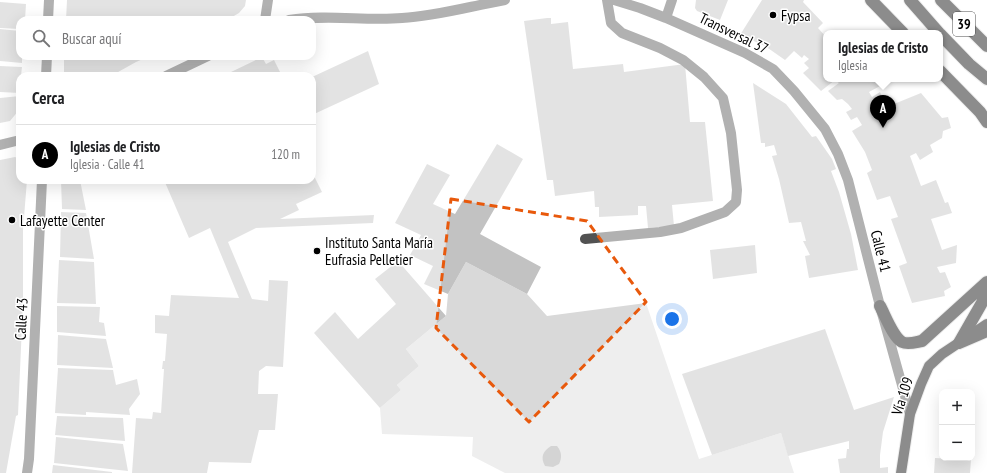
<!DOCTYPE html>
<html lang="es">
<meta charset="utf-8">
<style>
body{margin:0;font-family:"PT Sans Narrow",sans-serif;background:#f6f6f6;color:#202124}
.controls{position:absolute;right:12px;bottom:12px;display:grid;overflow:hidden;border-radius:8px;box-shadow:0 4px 16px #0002}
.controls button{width:36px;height:36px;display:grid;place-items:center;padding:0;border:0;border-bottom:1px solid #e0e0e0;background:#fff;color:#202124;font:20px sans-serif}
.you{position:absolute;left:672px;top:319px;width:14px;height:14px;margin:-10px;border:3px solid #fff;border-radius:50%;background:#1a73e8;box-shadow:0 0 0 6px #1a73e833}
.badge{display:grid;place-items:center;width:26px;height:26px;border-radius:50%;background:#000;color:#fff;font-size:13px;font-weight:700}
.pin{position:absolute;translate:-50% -33px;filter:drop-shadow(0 1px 2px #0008)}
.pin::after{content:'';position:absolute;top:21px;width:14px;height:12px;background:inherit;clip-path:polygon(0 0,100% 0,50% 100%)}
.popup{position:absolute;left:823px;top:30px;width:120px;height:52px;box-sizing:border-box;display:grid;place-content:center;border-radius:8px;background:#fff;filter:drop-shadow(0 1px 3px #0005);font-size:13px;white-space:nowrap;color:#757577}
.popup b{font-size:15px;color:#202124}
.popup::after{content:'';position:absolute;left:50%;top:100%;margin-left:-8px;border:8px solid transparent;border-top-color:#fff}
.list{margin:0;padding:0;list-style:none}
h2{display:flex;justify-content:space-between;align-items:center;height:52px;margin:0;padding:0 16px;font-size:17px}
h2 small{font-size:13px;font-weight:400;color:#757577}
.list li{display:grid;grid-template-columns:26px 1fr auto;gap:12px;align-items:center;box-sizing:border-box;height:60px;padding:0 16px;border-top:1px solid #e0e0e0}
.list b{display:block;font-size:15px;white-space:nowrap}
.list p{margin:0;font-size:13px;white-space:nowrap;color:#757577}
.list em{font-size:13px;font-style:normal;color:#757577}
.icon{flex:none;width:22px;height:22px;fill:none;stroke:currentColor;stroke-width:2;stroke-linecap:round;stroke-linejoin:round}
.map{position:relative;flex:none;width:987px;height:473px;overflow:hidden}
.search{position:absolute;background:#fff;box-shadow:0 4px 16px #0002;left:16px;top:16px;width:300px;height:44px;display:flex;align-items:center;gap:10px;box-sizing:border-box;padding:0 14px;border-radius:12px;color:#757577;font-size:15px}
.panel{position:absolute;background:#fff;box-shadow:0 4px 16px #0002;left:16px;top:72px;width:300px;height:112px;border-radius:12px}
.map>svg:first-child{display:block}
.green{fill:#d9d9d9}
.water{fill:#a0a0a0}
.building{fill:#c2c2c2}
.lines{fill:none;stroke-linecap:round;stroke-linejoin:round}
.major-casing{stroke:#dbdbdb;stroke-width:12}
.highway-casing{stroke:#dbdbdb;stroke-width:14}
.minor{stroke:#525252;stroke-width:10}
.major{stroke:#000;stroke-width:10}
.highway{stroke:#000;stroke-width:12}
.marked{fill:none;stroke:#e8590c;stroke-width:3;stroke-dasharray:8 5;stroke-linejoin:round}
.poi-dot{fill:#000;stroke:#fff;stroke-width:1.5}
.labels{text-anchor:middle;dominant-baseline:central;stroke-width:3;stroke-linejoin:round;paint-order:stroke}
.shield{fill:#fff;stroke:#4c4c4c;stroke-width:1}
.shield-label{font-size:14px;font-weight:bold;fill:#000}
.poi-label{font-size:15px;fill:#000;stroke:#fff;text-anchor:start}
.street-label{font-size:15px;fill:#000;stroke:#fff}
</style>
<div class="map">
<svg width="987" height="473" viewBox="0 0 987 473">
<rect width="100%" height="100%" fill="#fff"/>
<path class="green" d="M466,262L527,294L547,316L646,303L699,459L781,433L794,473H505L472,456L473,437L382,434L380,408L401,390L397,385L419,366L406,349L446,316L448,294Z"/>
<path class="water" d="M551,446H557C562,452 562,458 559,464L553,467L545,466C540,457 543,451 551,446Z"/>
<path class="building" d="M67,0H246L245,6L239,13L227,20H66Z
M696,0H728L720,20L697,11L695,8Z
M762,0H804L803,2L823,23L818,28L826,37V79H878L880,86L869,92L872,97L880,92L883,98L888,95L894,104L921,93L942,118L948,117L951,128L943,131L942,138L930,145L933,152L920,160L916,153L910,156L921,186L936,180L945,203L948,202L952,213L931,219L942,250L957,245L956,263L937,267L940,273L945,272L951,287L944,291L945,296L912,303L899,266L907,263L891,219L898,217L890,196L877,200L867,173L872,170L865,152L852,131L862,125L857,117L851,120L846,112L852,109L848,104L842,99L837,100L828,91L839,83L835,80L821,91L803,73L809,68L804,63L809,59L804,55L802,58L794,51L785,60L765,46L740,35Z
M0,2L26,4L25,20H20V29L0,28Z
M547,18H551V24L568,22L573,69L623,64L624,72L685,64L690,122H705L713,201L672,205L674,226L648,228L646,206H638V215L599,217V207H595L594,191L555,196L553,180H547L524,21Z
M0,29L20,31V56H22V63L0,61Z
M368,51L379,84L312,115V77Z
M64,56H150L136,62L111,76H64Z
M262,57L266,64L274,60L282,76H230L231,72Z
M0,66L22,67L21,76H20V93L0,92Z
M753,83L786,104L812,137L816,136L832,159L836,169L831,171L839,192L851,234L858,270L809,278L805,256L810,255L803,241H806L801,222L789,223L779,179L772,156L777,155L774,145L765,147V143H761Z
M20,96L19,110L10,121L0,123V98Z
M497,144L523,159L480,234L541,267L527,294L466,262L448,294L424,284L433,266L410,255L421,235L395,223L427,164L450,175L433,204L455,214Z
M15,157L20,159V180H27L23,230V303L18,415L16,416L6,473H0V160Z
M312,172L322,192L296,204L299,210L280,219L374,215L373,223L256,228L228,242L252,299L268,301L269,280L288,281L283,367L266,366L259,371L258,394H278L275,430H259L251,463L209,462L207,473H132L136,418L152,419L153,412L161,413L164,369H162L163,361H165L167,334L155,333V315L169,316L171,295L239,298L210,228L189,238L164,180H312Z
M61,180H80L86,210L62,209Z
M61,212L86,213L94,259L60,257Z
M755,245L757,273L713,279L710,250Z
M59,260L94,262L96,304L57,303Z
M398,261L446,316L406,349L419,366L397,385L401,390L380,408L314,333L335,312L358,339L396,304L375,279Z
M57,306L100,307L99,322L104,323L106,336L57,332Z
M825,329L854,410L894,397L883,432L880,455V468L888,467V473H840L838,459L846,458L847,449H849V441L788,456L781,433L712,455L682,374Z
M58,335L106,339L113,368L57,365Z
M58,368L113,370L116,385L137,379L140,394L129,409L130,415L86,412V415L55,413Z
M57,416L123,418L125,441L55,435Z
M56,437L123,444L128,471L54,463Z
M935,458L971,460L970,473H934Z
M53,465L112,472V473H52Z"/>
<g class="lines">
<g class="major-casing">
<path id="major" d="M901,473L910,414L921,384L929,366L942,354L987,324"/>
</g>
<g class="highway-casing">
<path id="highway" d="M871,0L903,33
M910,0L939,33
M941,0L987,46
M940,34L969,64L987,79
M940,71L980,112L987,122
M880,306C885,315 893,337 902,342C908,345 916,342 922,341L987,282
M959,343L987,294
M959,343L987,331"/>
</g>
<path class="minor" d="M614,0L640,8L666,18L745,53L773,69L794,91L825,129L838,154L848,180L880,306L910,414
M666,18L672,0
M48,20L49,0
M265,20L268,0
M289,20C327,14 365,21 402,18C437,16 471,6 505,0
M46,76L47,56
M166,76L208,56
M0,145L20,140
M585,239L660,232L681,228L725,212L736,202L737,190L731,133L723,98L704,77L683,60L660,48L622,33L611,23L607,0
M27,473L29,459L42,180"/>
<use href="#major" class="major"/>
<use href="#highway" class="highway"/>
</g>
<path d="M0 0H987V473H0ZM451,199L587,221L646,302L529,422L436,328Z" fill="#fff" fill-opacity=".55" fill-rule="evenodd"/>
<path class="marked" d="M451,199L587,221L646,302L529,422L436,328Z"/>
<g class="poi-dot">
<circle cx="773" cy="15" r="4"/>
<circle cx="12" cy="220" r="4"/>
<circle cx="317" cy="251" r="4"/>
</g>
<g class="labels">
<rect class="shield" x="953" y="12" width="22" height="24" rx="3"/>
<g class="shield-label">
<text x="964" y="24">39</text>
</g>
<g class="poi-label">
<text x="781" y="15">Fypsa</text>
<text x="20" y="220">Lafayette Center</text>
<text x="325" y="242">Instituto Santa María<tspan x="325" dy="17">Eufrasia Pelletier</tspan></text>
</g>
<g class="street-label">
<text transform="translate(734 33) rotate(26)">Transversal 37</text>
<text transform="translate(881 251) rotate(76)">Calle 41</text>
<text transform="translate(21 319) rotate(-87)">Calle 43</text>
<text transform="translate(902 396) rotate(-72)">Vía 109</text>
</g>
</g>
</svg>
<div class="controls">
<button>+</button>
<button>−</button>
</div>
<div class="you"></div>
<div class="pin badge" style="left:883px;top:128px">A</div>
<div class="popup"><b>Iglesias de Cristo</b>Iglesia</div>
<div class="search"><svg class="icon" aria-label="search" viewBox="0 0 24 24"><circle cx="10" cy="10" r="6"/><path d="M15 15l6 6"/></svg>Buscar aquí</div>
<section class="panel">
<h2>Cerca<small></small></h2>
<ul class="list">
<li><span class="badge">A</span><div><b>Iglesias de Cristo</b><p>Iglesia · Calle 41</p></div><em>120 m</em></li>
</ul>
</section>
</div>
